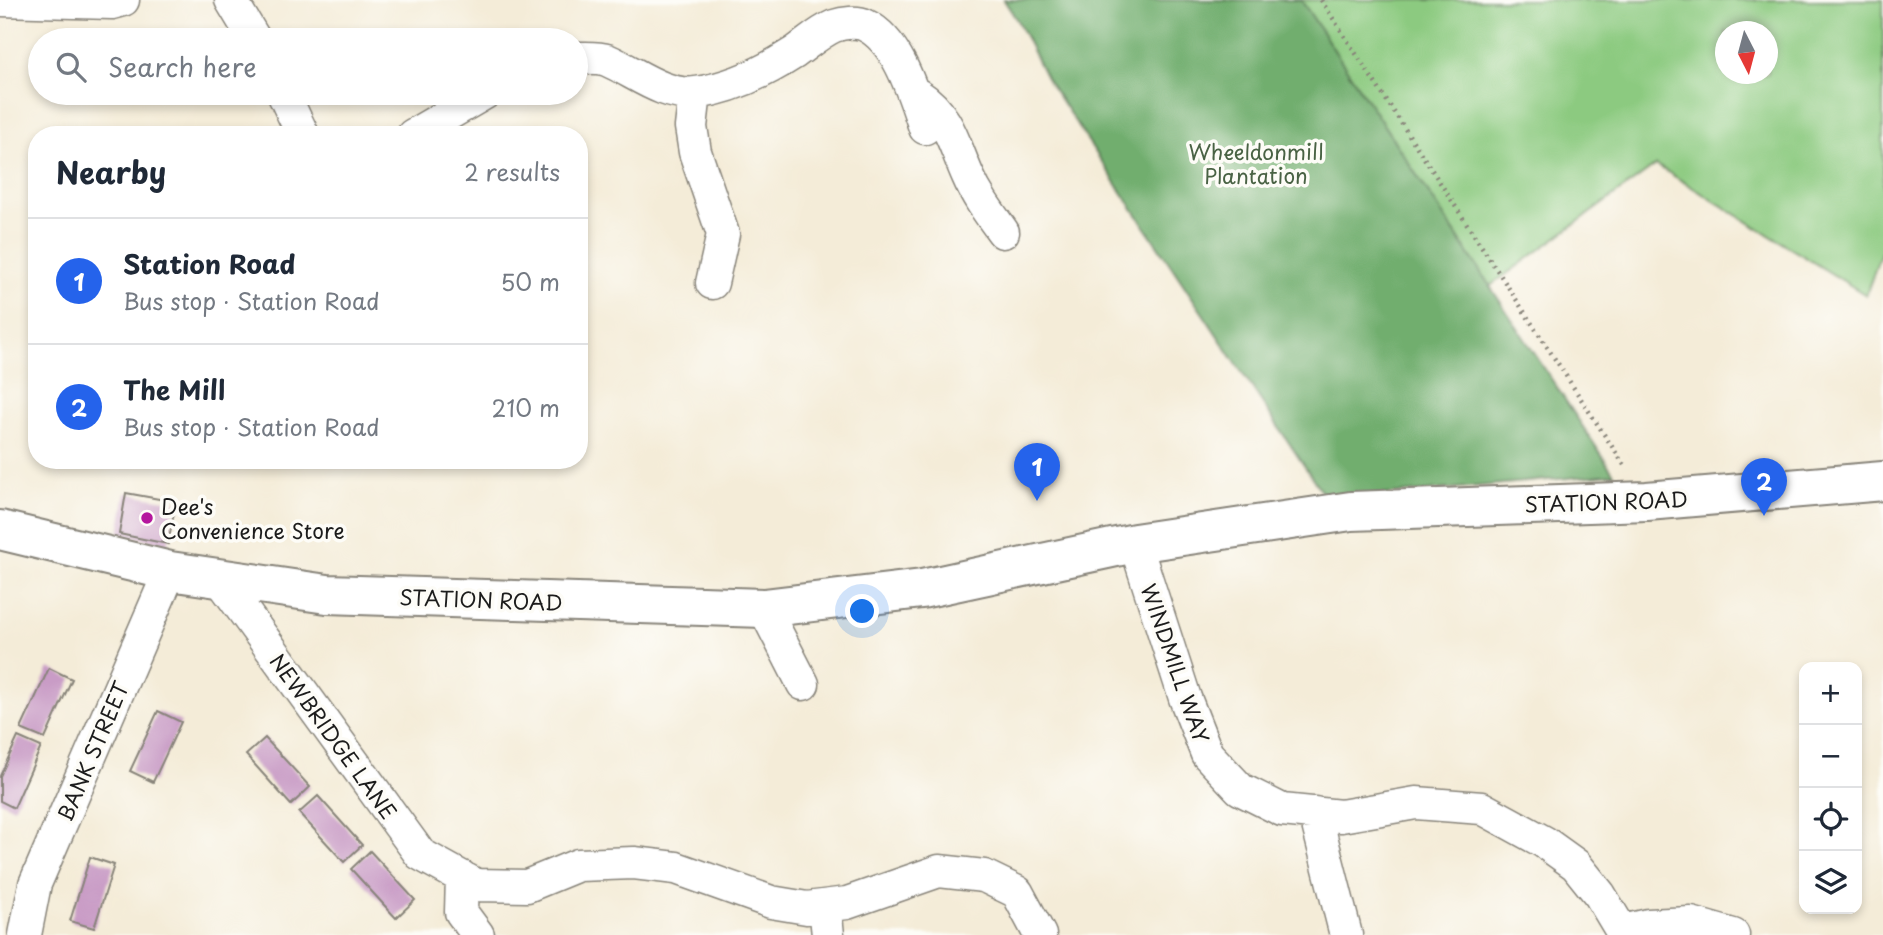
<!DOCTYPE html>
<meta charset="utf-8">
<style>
body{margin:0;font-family:"Playpen Sans",sans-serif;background:#f2f2f3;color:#1f2937}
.controls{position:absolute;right:21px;bottom:21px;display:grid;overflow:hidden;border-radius:14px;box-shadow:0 4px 10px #0003}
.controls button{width:63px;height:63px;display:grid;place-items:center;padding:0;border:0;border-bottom:2px solid #e0e1e3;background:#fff;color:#1f2937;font:35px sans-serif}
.compass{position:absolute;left:1715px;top:21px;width:63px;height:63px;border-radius:50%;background:#fff;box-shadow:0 4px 10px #0003;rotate:174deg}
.you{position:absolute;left:863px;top:612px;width:24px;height:24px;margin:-18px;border:5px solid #fff;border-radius:50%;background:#1a73e8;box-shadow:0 0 0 10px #1a73e833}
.badge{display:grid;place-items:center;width:46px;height:46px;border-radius:50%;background:#2563eb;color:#fff;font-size:23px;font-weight:700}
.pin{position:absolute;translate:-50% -58px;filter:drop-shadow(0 2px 4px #0008)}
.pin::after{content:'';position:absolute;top:37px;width:24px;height:21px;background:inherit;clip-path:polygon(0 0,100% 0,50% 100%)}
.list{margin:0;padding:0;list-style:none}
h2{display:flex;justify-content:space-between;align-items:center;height:91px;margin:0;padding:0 28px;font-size:30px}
h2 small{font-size:23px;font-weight:400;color:#747a83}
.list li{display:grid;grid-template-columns:46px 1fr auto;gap:21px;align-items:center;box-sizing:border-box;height:126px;padding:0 28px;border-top:2px solid #e0e1e3}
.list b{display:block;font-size:26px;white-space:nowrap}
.list p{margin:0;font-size:23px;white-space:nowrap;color:#747a83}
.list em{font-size:23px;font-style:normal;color:#747a83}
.icon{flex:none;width:38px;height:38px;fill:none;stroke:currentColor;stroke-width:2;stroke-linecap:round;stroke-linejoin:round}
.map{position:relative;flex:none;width:1883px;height:935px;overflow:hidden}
.search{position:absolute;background:#fff;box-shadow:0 4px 10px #0003;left:28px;top:28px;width:560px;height:77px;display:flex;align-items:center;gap:18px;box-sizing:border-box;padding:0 24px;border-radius:38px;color:#747a83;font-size:26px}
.panel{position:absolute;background:#fff;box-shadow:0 4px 10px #0003;left:28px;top:126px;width:560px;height:343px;border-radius:28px}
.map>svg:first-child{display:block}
.green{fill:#8cca80;stroke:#54734e;stroke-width:2;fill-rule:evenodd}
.forest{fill:#71ae6e;stroke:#466545;stroke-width:2}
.building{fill:#c99cc6}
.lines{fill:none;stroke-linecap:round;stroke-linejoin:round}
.street-casing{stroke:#88847a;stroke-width:35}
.secondary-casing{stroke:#88847a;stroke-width:42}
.path{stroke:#88847a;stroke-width:4.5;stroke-dasharray:2 5;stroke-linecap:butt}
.street{stroke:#fff;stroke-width:32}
.secondary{stroke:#fff;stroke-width:38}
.poi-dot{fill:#b5179e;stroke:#fdfcf7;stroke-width:2.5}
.labels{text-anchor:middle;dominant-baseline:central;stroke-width:7;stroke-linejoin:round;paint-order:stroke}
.park-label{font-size:21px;fill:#496244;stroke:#fdfcf7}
.street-label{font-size:21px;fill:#1c1c1c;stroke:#fdfcf7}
.poi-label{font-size:21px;fill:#1c1c1c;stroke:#fdfcf7;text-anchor:start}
</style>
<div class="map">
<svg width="1883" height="935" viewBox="0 0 1883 935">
<rect width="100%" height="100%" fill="#fdfcf7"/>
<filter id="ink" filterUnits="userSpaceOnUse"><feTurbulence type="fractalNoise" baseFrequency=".0143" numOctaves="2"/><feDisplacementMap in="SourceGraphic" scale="14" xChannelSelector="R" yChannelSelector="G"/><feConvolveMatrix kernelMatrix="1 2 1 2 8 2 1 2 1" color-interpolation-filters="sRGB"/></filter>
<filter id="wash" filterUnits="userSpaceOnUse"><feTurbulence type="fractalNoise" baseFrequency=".00686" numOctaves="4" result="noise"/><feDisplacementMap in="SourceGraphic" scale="28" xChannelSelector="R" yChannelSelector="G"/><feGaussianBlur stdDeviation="1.57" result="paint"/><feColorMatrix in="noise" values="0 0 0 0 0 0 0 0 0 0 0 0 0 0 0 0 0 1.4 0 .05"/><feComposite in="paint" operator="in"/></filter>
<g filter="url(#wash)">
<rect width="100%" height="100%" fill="#f4ecd8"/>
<path class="green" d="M1301,0H1883V247L1866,295L1656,165L1490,286ZM1726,32H1768V74H1726Z"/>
<path class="forest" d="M1004,0H1301L1614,474L1327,500L1046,78L1018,22Z"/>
<g id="blocks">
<path class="building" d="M126,493L176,502L168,544L119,534Z
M49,668L72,679L45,739L21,729Z
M158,711L181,722L153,782L130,771Z
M18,737L41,747L14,808L0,801V776Z
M265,738L310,787L291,805L246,755Z
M318,796L362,845L344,862L299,813Z
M370,851L415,900L396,918L351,869Z
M90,857L114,865L94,928L70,921Z"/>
</g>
</g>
<g filter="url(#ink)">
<use href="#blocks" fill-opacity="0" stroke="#88847a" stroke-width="2"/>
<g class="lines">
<g class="street-casing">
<path id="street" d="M0,0L112,3L123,0
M231,0L255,40
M576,58C585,58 598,57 607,60C635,72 664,97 696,93C730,88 766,71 794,53C807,44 820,32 834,26C843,23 857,21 865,25C899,41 914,96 925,128
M283,93L303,135
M695,93L691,127L695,152L723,234L712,283
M918,95C949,115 954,145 968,176C977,197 990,214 1003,232
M413,135L485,93
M1135,543L1185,698L1207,754L1240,789L1282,810L1341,816L1416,803L1482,808L1544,842L1576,865L1600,895L1624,935
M221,580L420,854L476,885L527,886L578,865L634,863L676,868L771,902L807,908L847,903L939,871L984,876L1017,892L1040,935
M764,608L803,684
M1315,813L1346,935
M462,877L461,912L478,935
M825,906L828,935
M1623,931L1648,925L1691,923L1733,935
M25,935L35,884L170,571"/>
</g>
<g class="secondary-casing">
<path id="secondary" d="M0,530L170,571L327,594L764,608L922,589L1135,543L1351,511L1647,501L1883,481"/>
</g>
<path class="path" d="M1321,0L1626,468"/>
<use href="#street" class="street"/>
<use href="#secondary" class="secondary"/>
</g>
</g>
<circle class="poi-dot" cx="147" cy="518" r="7"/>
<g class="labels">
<g class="park-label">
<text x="1256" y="151">Wheeldonmill<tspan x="1256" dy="24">Plantation</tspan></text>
</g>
<g class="street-label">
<text transform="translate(1606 501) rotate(-2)">STATION ROAD</text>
<text transform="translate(481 599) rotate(2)">STATION ROAD</text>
<text transform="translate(1176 663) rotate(71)">WINDMILL WAY</text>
<text transform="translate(334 736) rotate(54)">NEWBRIDGE LANE</text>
<text transform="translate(92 751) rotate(-67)">BANK STREET</text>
</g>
<g class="poi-label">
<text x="161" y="506">Dee's<tspan x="161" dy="24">Convenience Store</tspan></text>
</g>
</g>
</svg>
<div class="controls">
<button>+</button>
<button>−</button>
<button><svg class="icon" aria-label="locate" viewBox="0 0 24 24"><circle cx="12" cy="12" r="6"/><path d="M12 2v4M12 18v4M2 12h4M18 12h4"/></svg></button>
<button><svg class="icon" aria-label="layers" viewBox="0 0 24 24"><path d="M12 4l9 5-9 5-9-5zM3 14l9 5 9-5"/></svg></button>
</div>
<svg class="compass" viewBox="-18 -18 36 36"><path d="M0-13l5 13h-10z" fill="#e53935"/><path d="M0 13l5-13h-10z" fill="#747a83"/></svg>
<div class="you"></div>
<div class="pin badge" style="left:1037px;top:501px">1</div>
<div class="pin badge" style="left:1764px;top:516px">2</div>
<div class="search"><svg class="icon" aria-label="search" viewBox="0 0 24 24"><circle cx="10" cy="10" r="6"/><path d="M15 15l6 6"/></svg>Search here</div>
<section class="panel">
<h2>Nearby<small>2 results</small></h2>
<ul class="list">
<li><span class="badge">1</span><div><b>Station Road</b><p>Bus stop · Station Road</p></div><em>50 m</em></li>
<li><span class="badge">2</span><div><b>The Mill</b><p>Bus stop · Station Road</p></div><em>210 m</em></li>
</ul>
</section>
</div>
